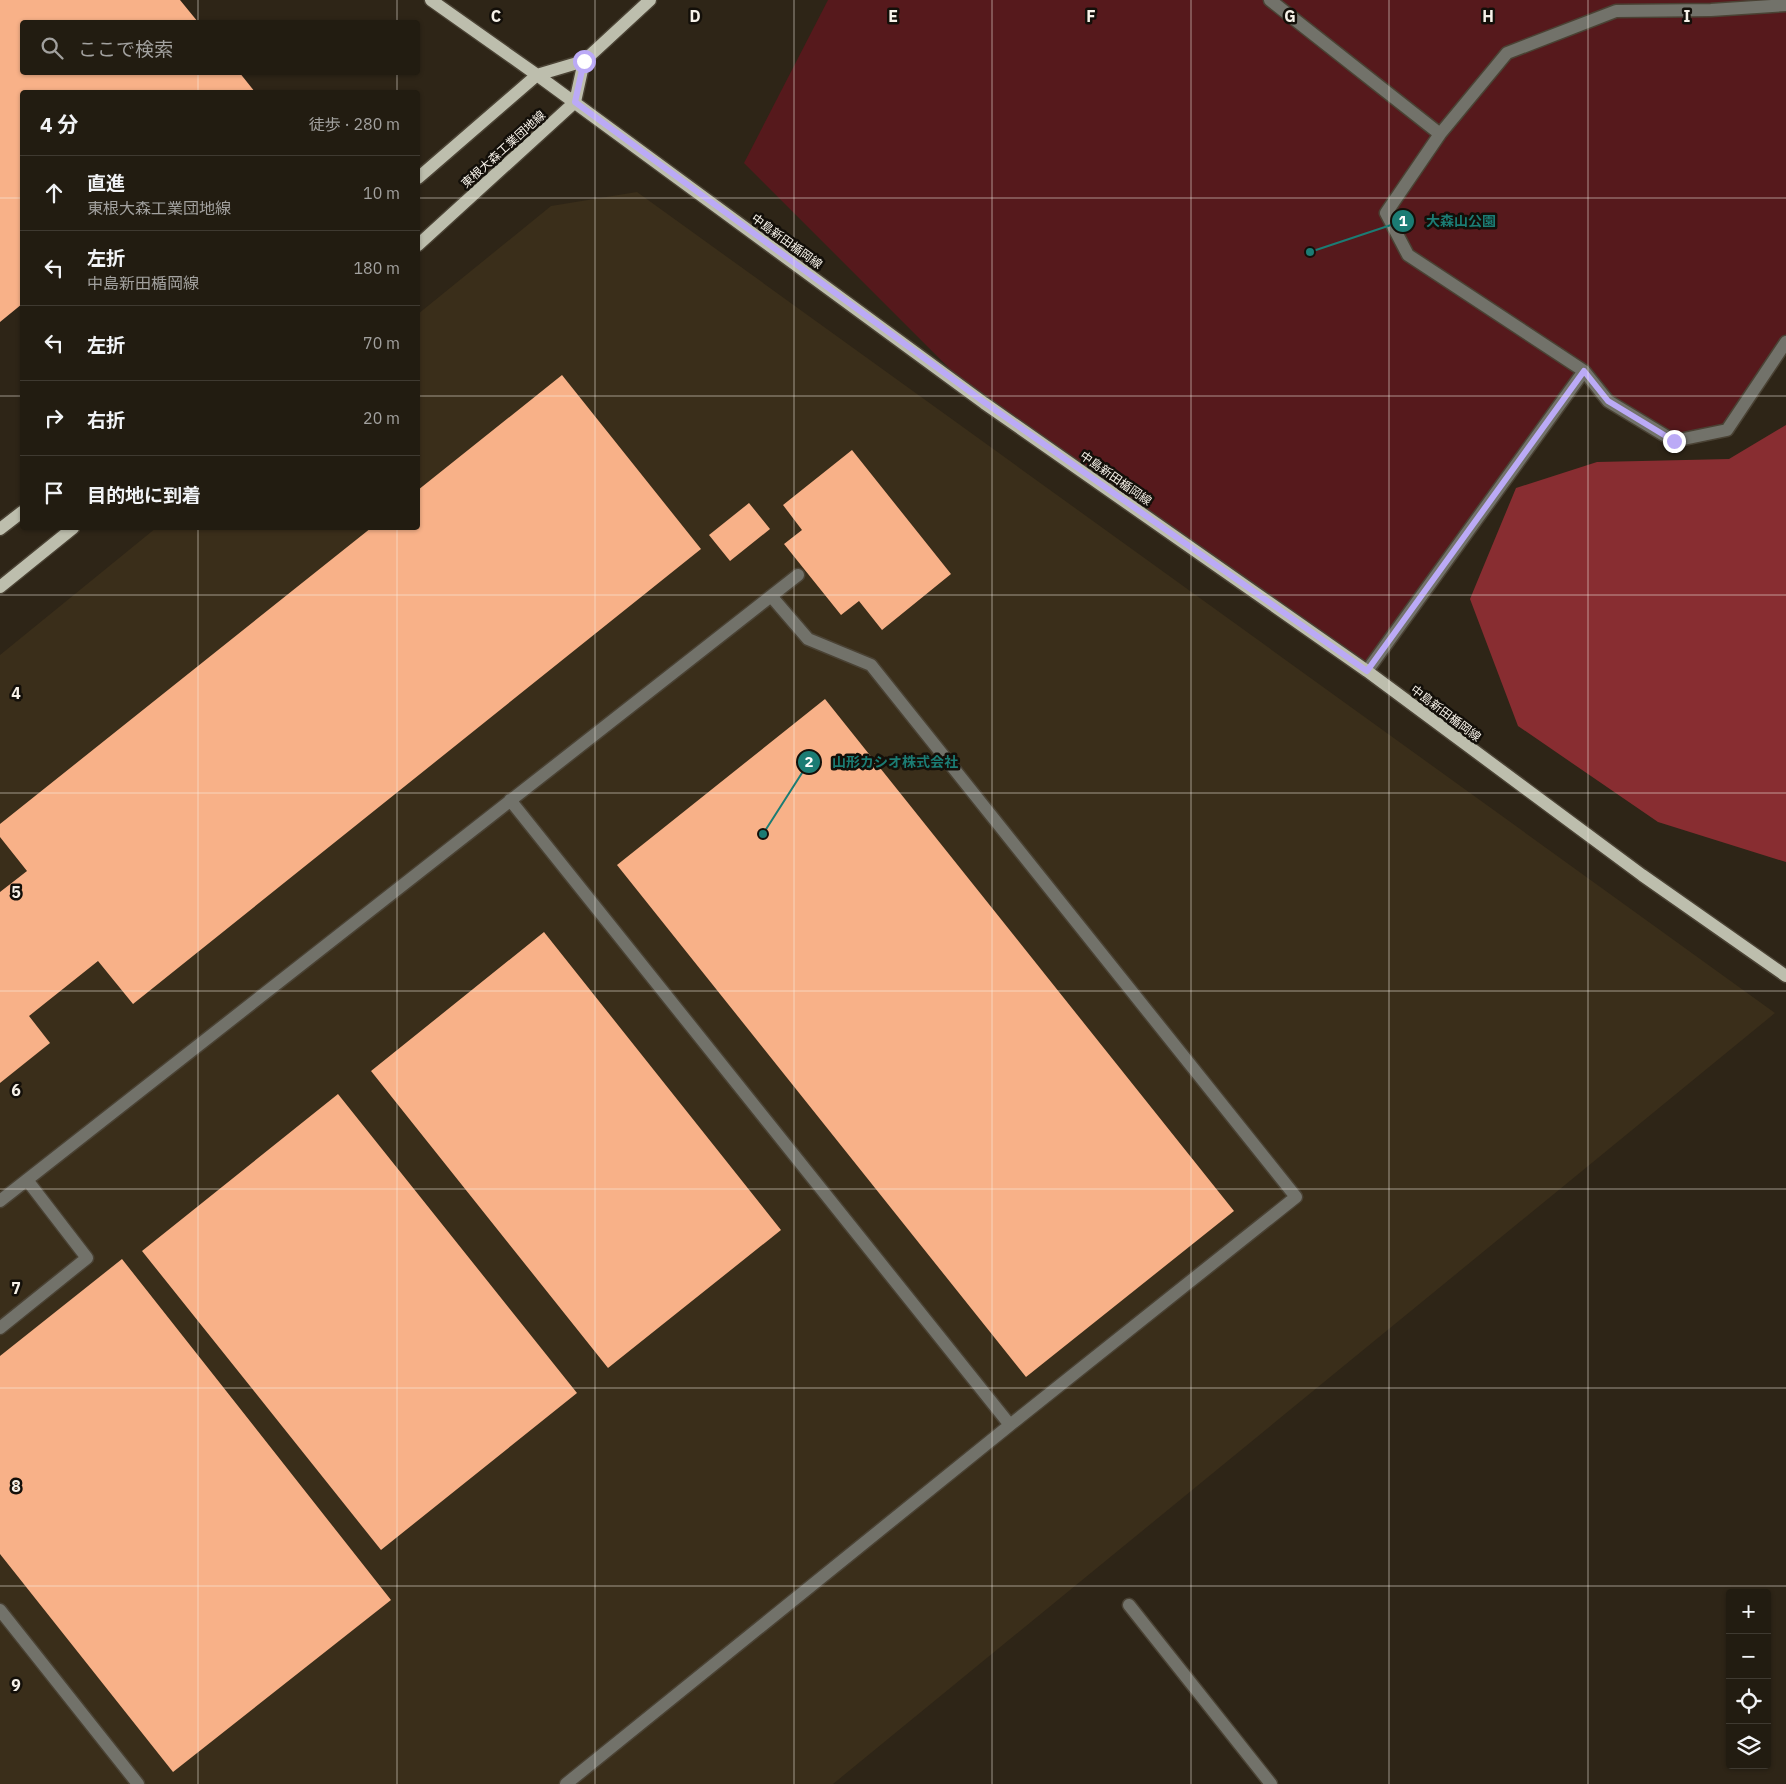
<!DOCTYPE html>
<html lang="ja">
<meta charset="utf-8">
<style>
body{margin:0;font-family:"IBM Plex Sans","Noto Sans JP",sans-serif;background:#2a251a;color:#f1f3f6}
.controls{position:absolute;right:15px;bottom:15px;display:grid;overflow:hidden;border-radius:5px;box-shadow:0 1px 4px #0004}
.controls button{width:45px;height:45px;display:grid;place-items:center;padding:0;border:0;border-bottom:1px solid #3f3a31;background:#221c11;color:#f1f3f6;font:25px sans-serif}
.stop{position:absolute;width:15px;height:15px;margin:-11px;border:4px solid #bbaaf6;border-radius:50%;background:#fff}
.stop.end{background:#bbaaf6;border-color:#fff;box-shadow:0 1px 5px #0008}
.list{margin:0;padding:0;list-style:none}
h2{display:flex;justify-content:space-between;align-items:center;height:65px;margin:0;padding:0 20px;font-size:21px}
h2 small{font-size:16px;font-weight:400;color:#a2a19f}
.list li{display:grid;grid-template-columns:32px 1fr auto;gap:15px;align-items:center;box-sizing:border-box;height:75px;padding:0 20px;border-top:1px solid #3f3a31}
.list b{display:block;font-size:19px;white-space:nowrap}
.list p{margin:0;font-size:16px;white-space:nowrap;color:#a2a19f}
.list em{font-size:16px;font-style:normal;color:#a2a19f}
.icon{flex:none;width:28px;height:28px;fill:none;stroke:currentColor;stroke-width:2;stroke-linecap:round;stroke-linejoin:round}
.map{position:relative;flex:none;width:1786px;height:1784px;overflow:hidden}
.search{position:absolute;background:#221c11;box-shadow:0 1px 4px #0004;left:20px;top:20px;width:400px;height:55px;display:flex;align-items:center;gap:12px;box-sizing:border-box;padding:0 18px;border-radius:5px;color:#a2a19f;font-size:19px}
.panel{position:absolute;background:#221c11;box-shadow:0 1px 4px #0004;left:20px;top:90px;width:400px;height:440px;border-radius:5px}
.map>svg:first-child{display:block}
.built{fill:#3a2e1a}
.green{fill:#56191c}
.forest{fill:#882d31}
.building{fill:#f8b188}
.lines{fill:none;stroke-linecap:round;stroke-linejoin:round}
.minor-casing{stroke:#4a4234;stroke-width:15}
.major-casing{stroke:#4a4234;stroke-width:15}
.minor{stroke:#72726a;stroke-width:12}
.major{stroke:#bdbead;stroke-width:12}
.route{stroke:#bbaaf6;stroke-width:6}
.grid{fill:none;stroke:#f7f2e9;stroke-width:1;stroke-opacity:0.55}
.labels{text-anchor:middle;dominant-baseline:central;stroke-width:5;stroke-linejoin:round;paint-order:stroke}
.street-label{font-size:12px;fill:#f7f2e9;stroke:#130f09}
.grid-label{font-size:16px;text-anchor:middle;font-weight:bold;fill:#f7f2e9;stroke:#130f09;stroke-width:5;stroke-linejoin:round;paint-order:stroke}
.leader{fill:none;stroke:#1b7c74;stroke-width:2}
.callout-dot{fill:#1b7c74;stroke:#130f09;stroke-width:2}
.mark-label{font-size:15px;text-anchor:middle;font-weight:bold;fill:#fff}
.callout-label{font-size:14px;text-anchor:middle;font-weight:bold;fill:#1b7c74;stroke:#130f09;stroke-width:5;stroke-linejoin:round;paint-order:stroke}
</style>
<div class="map">
<svg width="1786" height="1784" viewBox="0 0 1786 1784">
<rect width="100%" height="100%" fill="#2e2517"/>
<path class="built" d="M637,192L1775,1013L833,1784H0V655L156,528H418V314L551,206Z"/>
<path class="green" d="M828,0H1786V342L1727,430L1674,441L1608,401L1585,371L1367,671L984,403L744,163Z"/>
<path class="forest" d="M1786,425V862L1658,822L1518,726L1470,599L1516,488L1597,462L1729,459Z"/>
<path class="building" d="M0,0H180L198,22H22V72H239L255,92H22V304L0,322Z
M562,375L701,549L133,1004L98,961L29,1016L50,1043L0,1083V892L27,871L0,837V824L371,528H418V490Z
M852,450L951,574L882,630L859,601L841,615L784,544L802,530L783,505Z
M749,503L770,529L730,561L709,535Z
M825,699L1234,1211L1026,1377L617,865Z
M544,932L781,1230L608,1368L371,1071Z
M338,1094L577,1393L381,1550L142,1251Z
M122,1259L391,1600L173,1772L0,1554V1356Z"/>
<g class="lines">
<g class="minor-casing">
<path id="minor" d="M1270,0L1440,134
M1786,5L1711,10L1616,11L1507,53L1440,134L1386,213L1408,255L1584,371L1608,401L1674,441L1727,430L1786,342
M1367,671L1584,371
M510,800L1010,1425L1296,1197L871,665L808,639L771,596
M0,1201L798,575
M0,1328L87,1258L27,1180
M1129,1605L1271,1784
M0,1610L138,1784
M566,1784L1010,1425"/>
</g>
<g class="major-casing">
<path id="major" d="M431,0L537,75L984,403L1367,671L1642,875L1786,976
M418,178L537,75L584,61L650,0
M418,245L575,102L584,61
M0,529L22,512
M0,587L73,528"/>
</g>
<use href="#minor" class="minor"/>
<use href="#major" class="major"/>
</g>
<g class="lines">
<path class="route" d="M584,61L575,102L984,402L1367,671L1584,371L1608,401L1674,441"/>
</g>
<path class="grid" d="M198,0V22M397,0V22M595,0V1784M794,0V1784M992,0V1784M1191,0V1784M1389,0V1784M1588,0V1784M198,72V92M397,72V92M0,198H22M418,198H1786M0,396H22M418,396H1786M198,528V1784M397,528V1784M0,595H1786M0,793H1786M0,991H1786M0,1189H1786M0,1388H1786M0,1586H1786"/>
<g class="labels">
<g class="street-label">
<text transform="translate(503 149) rotate(-42)">東根大森工業団地線</text>
<text transform="translate(787 241) rotate(36)">中島新田楯岡線</text>
<text transform="translate(1116 478) rotate(35)">中島新田楯岡線</text>
<text transform="translate(1446 713) rotate(37)">中島新田楯岡線</text>
</g>
</g>
<g class="grid-label">
<text x="496" y="22">C</text>
<text x="695" y="22">D</text>
<text x="893" y="22">E</text>
<text x="1091" y="22">F</text>
<text x="1290" y="22">G</text>
<text x="1488" y="22">H</text>
<text x="1687" y="22">I</text>
<text x="16" y="699">4</text>
<text x="16" y="898">5</text>
<text x="16" y="1096">6</text>
<text x="16" y="1294">7</text>
<text x="16" y="1492">8</text>
<text x="16" y="1691">9</text>
</g>
<path class="leader" d="M1310 252L1403 221M763 834L809 762"/>
<g class="callout-dot">
<circle cx="1310" cy="252" r="5"/>
<circle cx="763" cy="834" r="5"/>
<circle cx="1403" cy="221" r="12"/>
<circle cx="809" cy="762" r="12"/>
</g>
<g class="mark-label">
<text x="1403" y="226">1</text>
<text x="809" y="767">2</text>
</g>
<g class="callout-label">
<text x="1461" y="226">大森山公園</text>
<text x="895" y="767">山形カシオ株式会社</text>
</g>
</svg>
<div class="controls">
<button>+</button>
<button>−</button>
<button><svg class="icon" aria-label="locate" viewBox="0 0 24 24"><circle cx="12" cy="12" r="6"/><path d="M12 2v4M12 18v4M2 12h4M18 12h4"/></svg></button>
<button><svg class="icon" aria-label="layers" viewBox="0 0 24 24"><path d="M12 4l9 5-9 5-9-5zM3 14l9 5 9-5"/></svg></button>
</div>
<div class="stop" style="left:584px;top:61px"></div>
<div class="stop end" style="left:1674px;top:441px"></div>
<div class="search"><svg class="icon" aria-label="search" viewBox="0 0 24 24"><circle cx="10" cy="10" r="6"/><path d="M15 15l6 6"/></svg>ここで検索</div>
<section class="panel">
<h2>4 分<small>徒歩 · 280 m</small></h2>
<ul class="list">
<li><svg class="icon" aria-label="ahead" viewBox="0 0 24 24"><path d="M12 20V5M6 11l6-6 6 6"/></svg><div><b>直進</b><p>東根大森工業団地線</p></div><em>10 m</em></li>
<li><svg class="icon" aria-label="left" viewBox="0 0 24 24"><path d="M17 20v-9H6M10 6l-5 5 5 5"/></svg><div><b>左折</b><p>中島新田楯岡線</p></div><em>180 m</em></li>
<li><svg class="icon" aria-label="left" viewBox="0 0 24 24"><path d="M17 20v-9H6M10 6l-5 5 5 5"/></svg><div><b>左折</b></div><em>70 m</em></li>
<li><svg class="icon" aria-label="right" viewBox="0 0 24 24"><path d="M7 20v-9h11M14 6l5 5-5 5"/></svg><div><b>右折</b></div><em>20 m</em></li>
<li><svg class="icon" aria-label="arrive" viewBox="0 0 24 24"><path d="M6 21V4h12l-3 4 3 4H6"/></svg><div><b>目的地に到着</b></div></li>
</ul>
</section>
</div>
